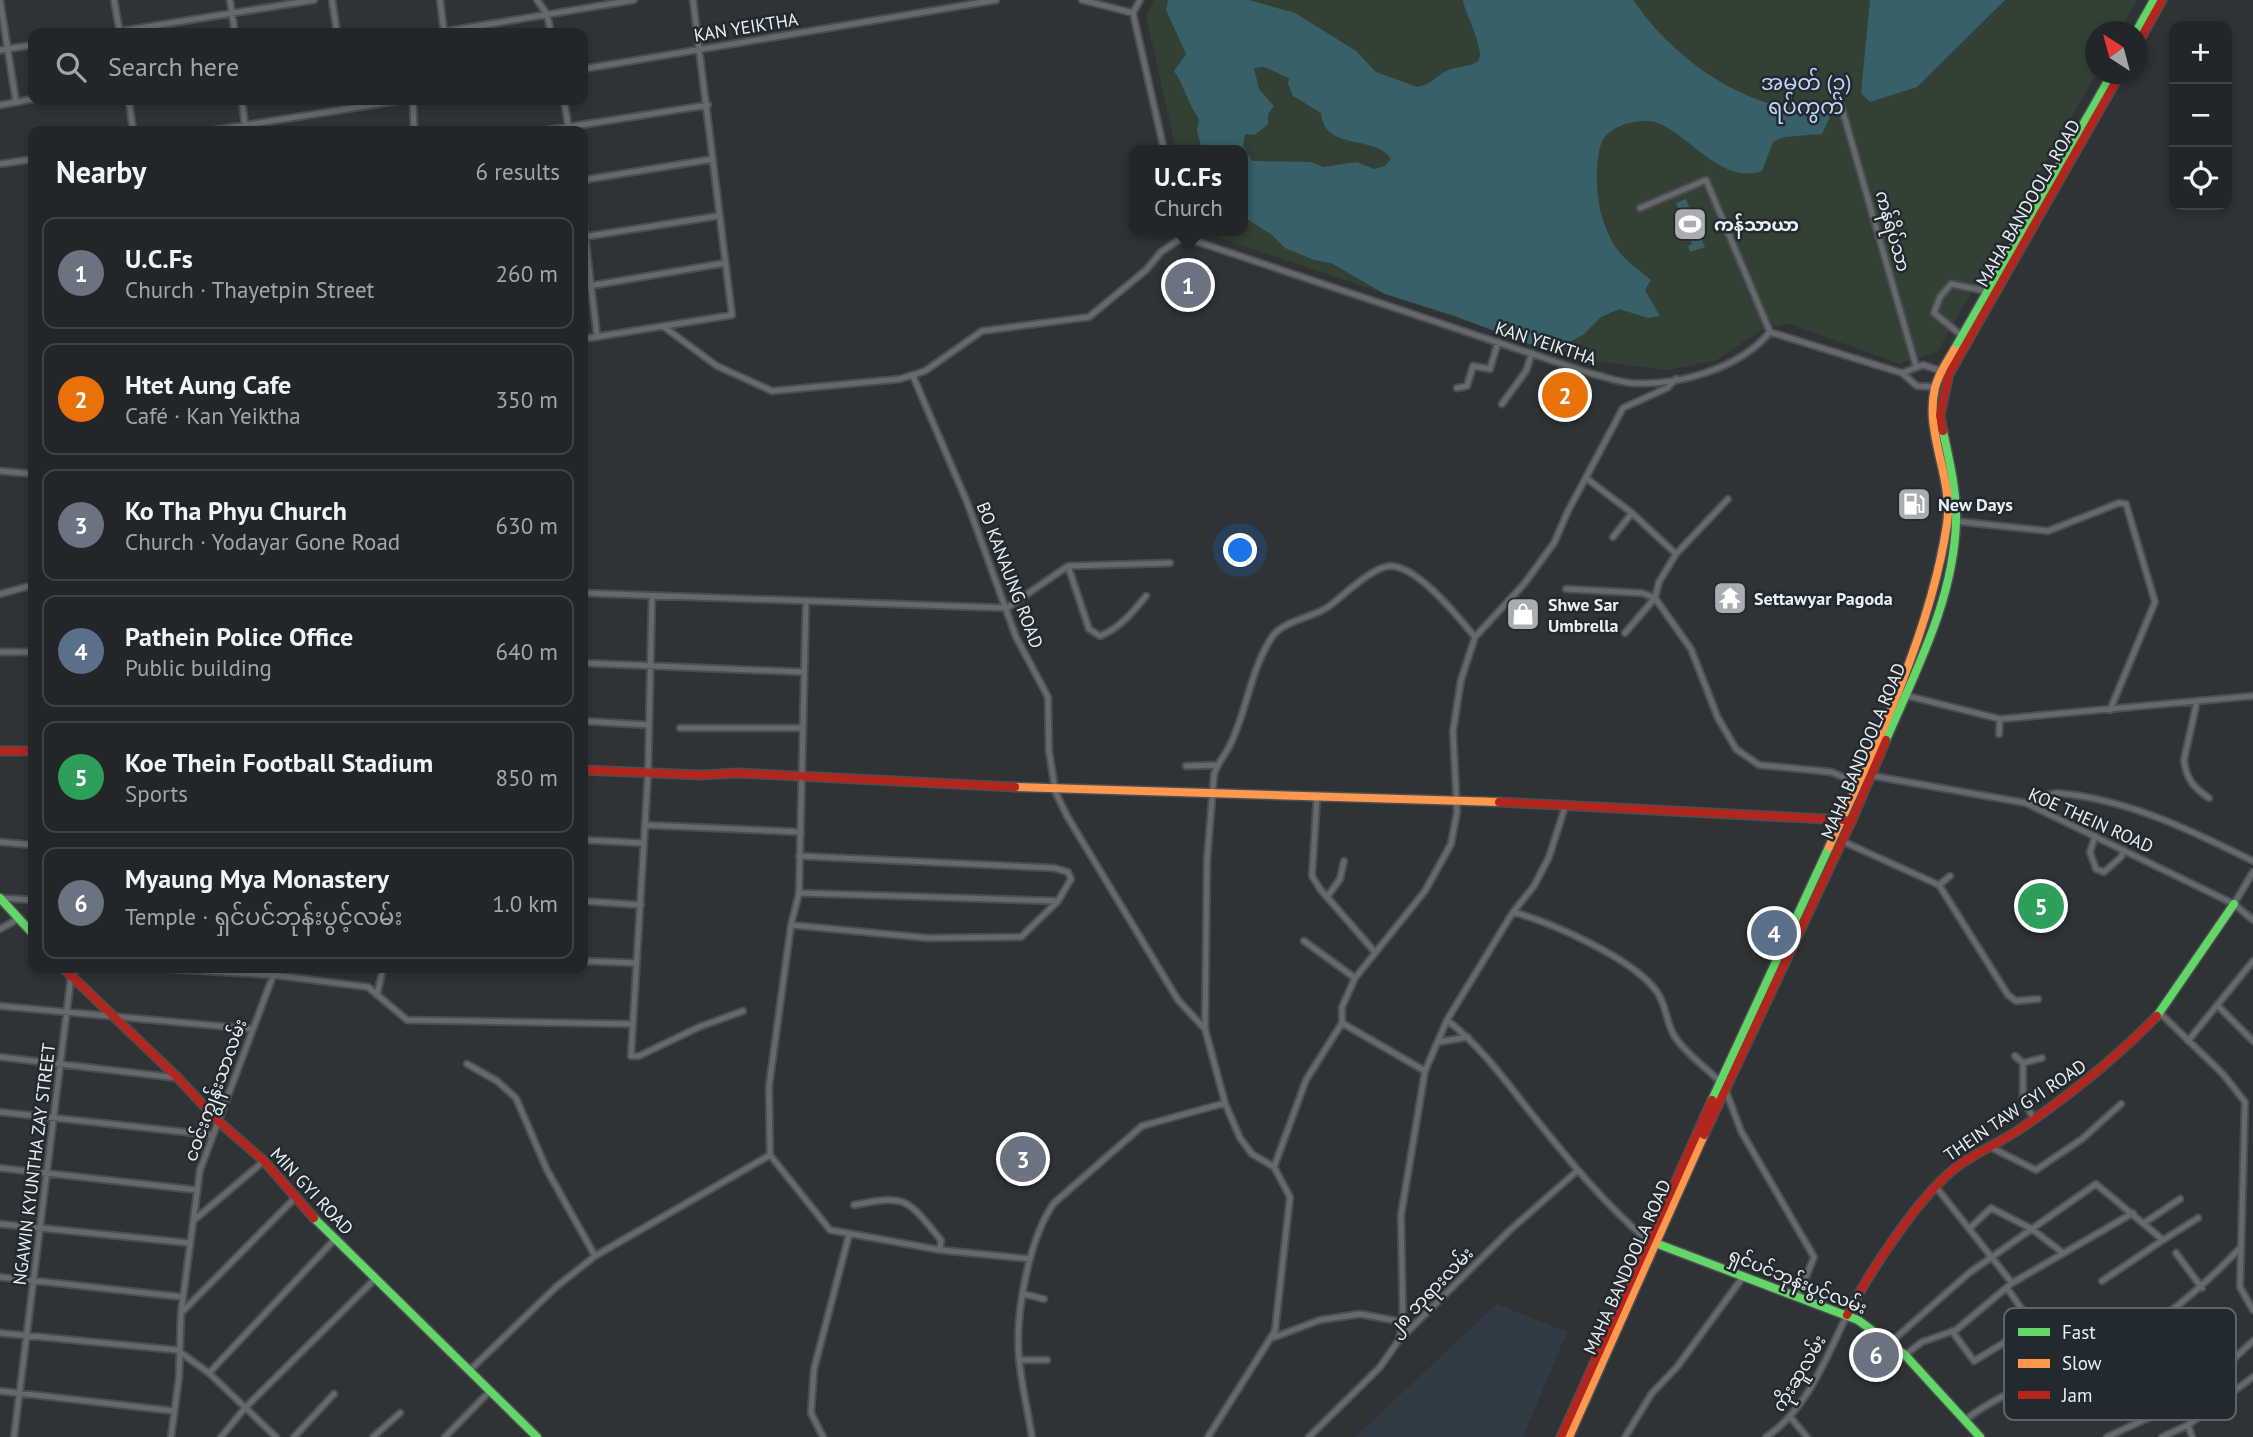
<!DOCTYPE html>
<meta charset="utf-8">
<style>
body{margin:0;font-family:"PT Sans","Noto Sans Myanmar",sans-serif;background:#2b2e30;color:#f1f3f6}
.controls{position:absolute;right:21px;top:21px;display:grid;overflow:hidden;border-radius:14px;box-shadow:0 4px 10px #0003}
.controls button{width:63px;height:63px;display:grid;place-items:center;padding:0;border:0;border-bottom:2px solid #404345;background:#232628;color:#f1f3f6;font:35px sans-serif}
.compass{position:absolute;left:2085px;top:21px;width:63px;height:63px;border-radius:50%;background:#232628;box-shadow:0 4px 10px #0003;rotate:324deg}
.you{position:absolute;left:1241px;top:551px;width:24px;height:24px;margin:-18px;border:5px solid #fff;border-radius:50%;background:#1a73e8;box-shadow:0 0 0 10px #1a73e833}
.badge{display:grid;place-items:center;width:46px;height:46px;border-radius:50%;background:#a9adb1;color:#fff;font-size:23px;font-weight:700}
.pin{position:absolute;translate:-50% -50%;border:4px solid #fff;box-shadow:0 2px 7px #0006}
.popup{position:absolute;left:1129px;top:145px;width:119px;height:91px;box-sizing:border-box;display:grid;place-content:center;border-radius:14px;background:#232628;filter:drop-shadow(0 2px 5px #0005);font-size:23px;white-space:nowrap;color:#a3a5a8}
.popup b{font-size:26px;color:#f1f3f6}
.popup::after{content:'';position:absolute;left:50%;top:100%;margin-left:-14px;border:14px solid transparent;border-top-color:#232628}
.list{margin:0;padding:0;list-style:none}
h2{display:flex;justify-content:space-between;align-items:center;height:91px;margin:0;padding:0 28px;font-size:30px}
h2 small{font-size:23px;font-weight:400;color:#a3a5a8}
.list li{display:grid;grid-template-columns:46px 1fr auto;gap:21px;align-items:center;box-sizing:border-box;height:112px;margin:0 14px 14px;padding:0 14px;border:2px solid #404345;border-radius:14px}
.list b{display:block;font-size:26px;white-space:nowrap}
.list p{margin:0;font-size:23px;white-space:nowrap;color:#a3a5a8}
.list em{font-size:23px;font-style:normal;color:#a3a5a8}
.icon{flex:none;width:38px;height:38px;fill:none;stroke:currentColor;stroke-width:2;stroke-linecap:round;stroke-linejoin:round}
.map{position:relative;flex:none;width:2253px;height:1437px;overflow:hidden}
.search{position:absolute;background:#232628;box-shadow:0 4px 10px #0003;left:28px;top:28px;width:560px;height:77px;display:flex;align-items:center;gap:18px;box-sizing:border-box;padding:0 24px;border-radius:14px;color:#a3a5a8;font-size:26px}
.panel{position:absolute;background:#232628;box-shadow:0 4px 10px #0003;left:28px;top:126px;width:560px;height:847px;border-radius:14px}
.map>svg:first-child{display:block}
.built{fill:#303b45}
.green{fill:#324133}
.water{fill:#376068;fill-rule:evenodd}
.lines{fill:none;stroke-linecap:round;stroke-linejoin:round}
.street-casing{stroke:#4b4e51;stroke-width:9}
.fast-casing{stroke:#4b4e51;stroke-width:11}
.slow-casing{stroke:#4b4e51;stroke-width:11}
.jam-casing{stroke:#4b4e51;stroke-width:11}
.street{stroke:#65696c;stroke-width:5}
.fast{stroke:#63d668;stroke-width:8}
.slow{stroke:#ff974d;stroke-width:8}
.jam{stroke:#b3261e;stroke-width:8}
.labels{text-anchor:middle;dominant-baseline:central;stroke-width:5;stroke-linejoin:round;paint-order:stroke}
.street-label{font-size:18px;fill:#eaeff3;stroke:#22292f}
.poi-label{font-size:18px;font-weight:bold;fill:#eaeff3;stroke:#22292f;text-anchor:start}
.quarter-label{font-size:21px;fill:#bed6fd;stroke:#22292f}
.key{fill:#22292f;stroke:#5e646a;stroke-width:2}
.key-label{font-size:19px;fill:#eaeff3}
</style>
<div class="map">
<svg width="2253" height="1437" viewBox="0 0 2253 1437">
<rect width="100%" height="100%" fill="#2f3336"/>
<path class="built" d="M1497,1304L1567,1332L1523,1437H1355Z"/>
<path class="green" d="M1154,0H2137L2120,31L2096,32V74L1938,351L1900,364L1787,323L1761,330L1717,360L1667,370L1578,359L1200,231H1242V150H1176L1146,16Z"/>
<path class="water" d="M1168,0H1249L1295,13L1356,51L1376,72L1417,87C1430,86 1439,73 1451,69C1458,67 1471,66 1477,62C1488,53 1464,13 1463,0H1633C1676,62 1751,115 1829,111L1830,117L1822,134L1784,137L1773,142L1762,171C1722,185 1692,137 1658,123C1642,117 1607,125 1601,144C1595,163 1596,194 1601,213C1611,249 1623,258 1651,280L1645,290L1660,316L1648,318L1619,309L1601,317L1583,335L1567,343L1535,346L1452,315L1385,294L1331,263L1314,260L1285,248L1272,235L1242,216V150H1202L1197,131L1199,119C1188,104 1185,87 1174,71L1186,54L1166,10ZM1264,67L1289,78L1288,84L1293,96L1321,113C1324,152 1376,134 1391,159L1385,166L1374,169L1357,162L1323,167L1311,162L1252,161L1243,146L1245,134L1255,135L1268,124V114L1274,106L1259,89L1254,68Z
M1870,0H2005L1917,87L1870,102L1861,93Z
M1686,199L1705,247L1690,252L1688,246L1692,244L1676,203Z"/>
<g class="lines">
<g class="street-casing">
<path id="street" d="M0,0L16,102
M114,0L120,33
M230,0L235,33
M332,0L337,33
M440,0L444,32
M537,0L547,14L551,33
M1082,0L1133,13L1164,150
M1133,13L1140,0
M109,33L314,0
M436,33L634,0
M0,50L33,45
M583,69L996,0
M129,100L133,131
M242,100L245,126
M413,100L414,131
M564,100L569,131
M0,105L33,99
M1841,105L1916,366
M209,131L403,100
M542,131L708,105
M0,164L33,159
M583,180L713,159
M1640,208L1706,180L1770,332
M583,218L597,336
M1182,231L1183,237L1589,373C1603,376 1617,382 1631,383C1678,386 1739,369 1770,332L1902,373
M583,237L718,216
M583,287L725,263
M664,327L717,366L772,391L900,379L925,371L982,331L1089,317L1146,270L1161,252L1183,237
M1961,335L1934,313L1940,297L1951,284L1986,291
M583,339L732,315L693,0
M1902,373L1923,365L1945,372
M1902,373L1917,386L1936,387
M913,376L967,502L1016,637L1048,697L1049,751L1055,789
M1457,388L1467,386L1473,366L1490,369L1498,342
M1502,404L1526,371L1532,353
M0,471L33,474
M1586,478L1632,513L1613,537
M1632,513L1676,554
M1954,521L2048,531L2119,503L2126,504L2155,602L2110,710
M1068,566L1089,629L1100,636C1120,628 1133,612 1146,596
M1566,589L1642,593L1655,598L1691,649L1718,718L1736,749L1759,765L1831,772L1858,783
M583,593L1007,608L1068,566L1170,563
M0,594L33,585
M652,596L648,774L631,1056H639L699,1027L743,1011
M806,601L799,893L791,925L769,1086L770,1155L830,1230L940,1250L1030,1259
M1625,633L1655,598L1659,582L1676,554L1728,499
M0,652H33
M583,663L803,672
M1896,693L2000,719L2253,696
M2197,701L2184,760C2186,779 2194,788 2209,798
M583,721L648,725
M680,728H803
M1999,734L2000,719
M1186,766L1217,765
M1862,774L2026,803L2234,904L2253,920
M1054,789L1067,816L1178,1000L1205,1029L1225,1103L1240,1138L1252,1154L1274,1167L1290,1197L1275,1331L1208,1437
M1317,796L1312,876L1320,889L1374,951
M2031,805L2046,795L2058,793C2130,800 2190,830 2253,861
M645,825L801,832
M2095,836L2090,852L2096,869L2104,872L2121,857L2124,850
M583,840L643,843
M1842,841L1939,885L1950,876
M1,842L33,845
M1939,885L2008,995L2016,1001L2038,999
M799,893L1058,901
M1327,897L1340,879L1344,861
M0,898L33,900
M583,901L641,905
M2234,904L2253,872
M1513,912C1553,923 1634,959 1657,992C1667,1006 1666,1024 1675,1037C1686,1054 1707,1068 1721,1083
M791,925L928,938L1021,937L1058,901L1071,879L1068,872L1054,868L799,856
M0,929L20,918
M1304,941L1355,978
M583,961L636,963
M154,968L273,975L368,987L407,1020L631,1024
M377,995L383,968
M2217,1005L2253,1041
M0,1006L252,1029
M2160,1013L2223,1074L2245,1102L2240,1287L2253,1310
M1447,1020C1479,1045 1502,1076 1527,1108C1564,1154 1601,1201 1647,1240
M1342,1023L1425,1071
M1205,1029L1207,860L1214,775C1217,763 1224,757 1229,747C1247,712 1250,670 1272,637C1282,621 1312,618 1328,607C1343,596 1372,567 1390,566C1418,566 1458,617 1475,637
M2188,1041L2253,961
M1439,1042L1468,1037
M2015,1056L2023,1063V1099L2034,1119
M0,1057L178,1078
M2023,1063L2042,1058
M467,1064L497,1081L516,1098L547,1170L595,1256
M1726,1091L1741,1131L1814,1257L1798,1297
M0,1112L212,1135
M1990,1147L2036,1170L2082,1139L2121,1104
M1274,1167L1306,1080L1342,1023V1007L1355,978L1425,891L1451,844L1457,812L1453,731L1461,680L1475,637L1524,584L1554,543L1568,511L1623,408L1667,388L1676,379
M0,1168L197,1190
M1936,1187L2012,1283
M854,1205C907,1194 907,1199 941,1240L940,1250
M193,1221L264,1161
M2144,1223L2180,1199
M0,1224L190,1243
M1970,1228L1991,1208L2032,1229L2063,1253
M2176,1253L2202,1288
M0,1277L183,1297
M2102,1281L2163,1240
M1024,1294L1044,1299
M181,1313L294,1199
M1952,1331L1974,1361L2025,1330L2030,1321L2007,1288
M0,1333L177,1350
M1272,1338L1320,1320L1360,1314L1403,1322
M1399,1340L1403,1322L1401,1215L1425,1071L1447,1020L1466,989L1513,912L1534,886L1549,857L1566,804
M1891,1342L1969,1273L2096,1184L2163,1240L2198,1218
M177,1350L209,1373L276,1437
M1905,1355L1922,1342L1956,1330L2012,1283L2133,1213
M1019,1360H1047
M469,1371L556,1287L595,1256L770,1155
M209,1373L335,1239
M0,1391L174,1411
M1791,1418L1807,1437
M1965,1420C2012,1384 2068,1372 2120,1344C2166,1319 2205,1285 2241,1247
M2188,1425L2192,1437
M14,1437L71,977L77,968
M171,1437L179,1377L181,1313L200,1170L276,968
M221,1437L245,1408L375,1279
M294,1437L334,1394
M373,1437L400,1413
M445,1437L490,1391
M823,1437L811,1413L814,1369L849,1235
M1032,1437C1028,1411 1021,1384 1019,1357C1015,1314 1029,1238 1054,1203L1142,1126L1225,1103
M1309,1437L1380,1367L1399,1340L1509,1231L1577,1171
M1625,1437L1652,1393L1677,1367L1743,1277
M1766,1437C1807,1410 1826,1358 1847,1315
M2107,1437L2191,1398L2253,1341
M2162,1437L2188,1425L2253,1377"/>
</g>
<g class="fast-casing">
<path id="fast" d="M2136,32L2154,0
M1954,350L2112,74
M1886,740C1916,670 1954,599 1956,521C1957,491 1949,460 1943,431
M0,898L33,934
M2157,1016L2234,904
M1712,1100L1829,847
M314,1218L537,1437
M1650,1241L1858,1320L1905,1355L1980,1437"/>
</g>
<g class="slow-casing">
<path id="slow" d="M1015,787L1499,802
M1829,847C1875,748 1931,632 1947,524C1954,479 1924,433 1935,388C1938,374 1947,362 1954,350
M1569,1437L1704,1135"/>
</g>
<g class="jam-casing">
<path id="jam" d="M2138,43L2162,0
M1943,431L1940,415L1949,374L2120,74
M0,751H33
M583,770L701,775L737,773L1015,787
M1499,802L1845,820
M63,968L178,1078L218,1121L264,1161L314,1218
M1704,1135L1852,820L1886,740
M1847,1315C1869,1273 1917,1199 1954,1169C1973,1154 1997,1144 2017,1131C2069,1096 2113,1061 2157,1016
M1561,1437L1712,1100"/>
</g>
<use href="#street" class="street"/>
<use href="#fast" class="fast"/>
<use href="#slow" class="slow"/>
<use href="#jam" class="jam"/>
</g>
<defs>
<g id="stadium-square" transform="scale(1.75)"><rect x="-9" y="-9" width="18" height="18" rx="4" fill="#a9adb1" stroke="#22292f"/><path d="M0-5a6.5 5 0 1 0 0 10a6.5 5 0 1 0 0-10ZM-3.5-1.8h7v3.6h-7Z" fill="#fff"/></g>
<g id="fuel-square" transform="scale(1.75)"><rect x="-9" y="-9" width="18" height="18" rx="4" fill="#a9adb1" stroke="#22292f"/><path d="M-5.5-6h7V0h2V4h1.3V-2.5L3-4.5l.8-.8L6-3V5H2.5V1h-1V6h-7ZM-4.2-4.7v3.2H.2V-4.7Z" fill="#fff"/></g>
<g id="temple-square" transform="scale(1.75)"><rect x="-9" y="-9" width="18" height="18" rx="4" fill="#a9adb1" stroke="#22292f"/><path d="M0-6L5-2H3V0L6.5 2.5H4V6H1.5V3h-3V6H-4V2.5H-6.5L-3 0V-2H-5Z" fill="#fff"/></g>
<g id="shop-square" transform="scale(1.75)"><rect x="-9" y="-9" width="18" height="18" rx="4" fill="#a9adb1" stroke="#22292f"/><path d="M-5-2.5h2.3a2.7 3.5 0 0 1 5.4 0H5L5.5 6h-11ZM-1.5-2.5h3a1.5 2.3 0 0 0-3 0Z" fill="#fff"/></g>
</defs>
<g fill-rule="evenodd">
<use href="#stadium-square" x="1690" y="224"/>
<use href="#fuel-square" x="1914" y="504"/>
<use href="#temple-square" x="1730" y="598"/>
<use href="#shop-square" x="1523" y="614"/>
</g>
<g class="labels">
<g class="street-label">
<text transform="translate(746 27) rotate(-9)">KAN YEIKTHA</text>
<text transform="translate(2028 203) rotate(-60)">MAHA BANDOOLA ROAD</text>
<text transform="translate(1893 231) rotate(74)">ကန်ရိပ်သာ</text>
<text transform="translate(1546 343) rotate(18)">KAN YEIKTHA</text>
<text transform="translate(1010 575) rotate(69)">BO KANAUNG ROAD</text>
<text transform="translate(1863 751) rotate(-67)">MAHA BANDOOLA ROAD</text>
<text transform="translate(2091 820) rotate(24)">KOE THEIN ROAD</text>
<text transform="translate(215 1090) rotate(-70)">ငဝင်းကျွန်းသာလမ်း</text>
<text transform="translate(2015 1110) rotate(-34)">THEIN TAW GYI ROAD</text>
<text transform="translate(34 1164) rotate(-83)">NGAWIN KYUNTHA ZAY STREET</text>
<text transform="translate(312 1191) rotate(47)">MIN GYI ROAD</text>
<text transform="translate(1627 1267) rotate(-66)">MAHA BANDOOLA ROAD</text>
<text transform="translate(1798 1281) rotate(22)">ရှင်ပင်ဘုန်းပွင့်လမ်း</text>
<text transform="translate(1430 1291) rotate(-46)">၂၈ ဘုရားလမ်း</text>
<text transform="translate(1799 1373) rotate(-59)">ကိုးဆူလမ်း</text>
</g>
<g class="poi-label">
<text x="1714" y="224">ကန်သာယာ</text>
<text x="1938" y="504">New Days</text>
<text x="1754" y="598">Settawyar Pagoda</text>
<text x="1548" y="604">Shwe Sar<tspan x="1548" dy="21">Umbrella</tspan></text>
</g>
<g class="quarter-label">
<text x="1806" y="82">အမှတ် (၃)<tspan x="1806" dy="24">ရပ်ကွက်</tspan></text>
</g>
</g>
<rect x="2004" y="1308" width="232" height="112" rx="10" class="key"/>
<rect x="2018" y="1328" width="32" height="8" fill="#63d668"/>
<rect x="2018" y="1359" width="32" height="9" fill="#ff974d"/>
<rect x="2018" y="1391" width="32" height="8" fill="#b3261e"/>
<g class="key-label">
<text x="2062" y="1339">Fast</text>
<text x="2062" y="1370">Slow</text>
<text x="2062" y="1402">Jam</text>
</g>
</svg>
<div class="controls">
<button>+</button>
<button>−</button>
<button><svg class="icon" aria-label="locate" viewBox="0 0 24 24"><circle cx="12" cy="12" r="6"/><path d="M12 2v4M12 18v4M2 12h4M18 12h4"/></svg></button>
</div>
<svg class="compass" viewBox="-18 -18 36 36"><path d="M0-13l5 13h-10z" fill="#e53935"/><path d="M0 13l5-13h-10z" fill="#a3a5a8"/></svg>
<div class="you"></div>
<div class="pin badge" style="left:1188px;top:285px;background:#6b7280">1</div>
<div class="popup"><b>U.C.Fs</b>Church</div>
<div class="pin badge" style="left:1565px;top:395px;background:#e8710a">2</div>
<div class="pin badge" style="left:1023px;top:1159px;background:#6b7280">3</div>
<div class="pin badge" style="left:1774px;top:933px;background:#5c6f8a">4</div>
<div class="pin badge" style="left:2041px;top:906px;background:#2e9e5b">5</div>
<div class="pin badge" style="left:1876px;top:1355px;background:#6b7280">6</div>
<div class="search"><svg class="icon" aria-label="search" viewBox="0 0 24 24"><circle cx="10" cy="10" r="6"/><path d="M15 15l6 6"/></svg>Search here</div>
<section class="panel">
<h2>Nearby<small>6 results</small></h2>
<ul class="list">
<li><span class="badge" style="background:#6b7280">1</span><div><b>U.C.Fs</b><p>Church · Thayetpin Street</p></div><em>260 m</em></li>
<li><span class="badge" style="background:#e8710a">2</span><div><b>Htet Aung Cafe</b><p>Café · Kan Yeiktha</p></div><em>350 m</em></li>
<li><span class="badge" style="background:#6b7280">3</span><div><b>Ko Tha Phyu Church</b><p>Church · Yodayar Gone Road</p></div><em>630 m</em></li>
<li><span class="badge" style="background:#5c6f8a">4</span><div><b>Pathein Police Office</b><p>Public building</p></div><em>640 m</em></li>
<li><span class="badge" style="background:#2e9e5b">5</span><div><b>Koe Thein Football Stadium</b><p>Sports</p></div><em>850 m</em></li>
<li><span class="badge" style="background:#6b7280">6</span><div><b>Myaung Mya Monastery</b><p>Temple · ရှင်ပင်ဘုန်းပွင့်လမ်း</p></div><em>1.0 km</em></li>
</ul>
</section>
</div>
